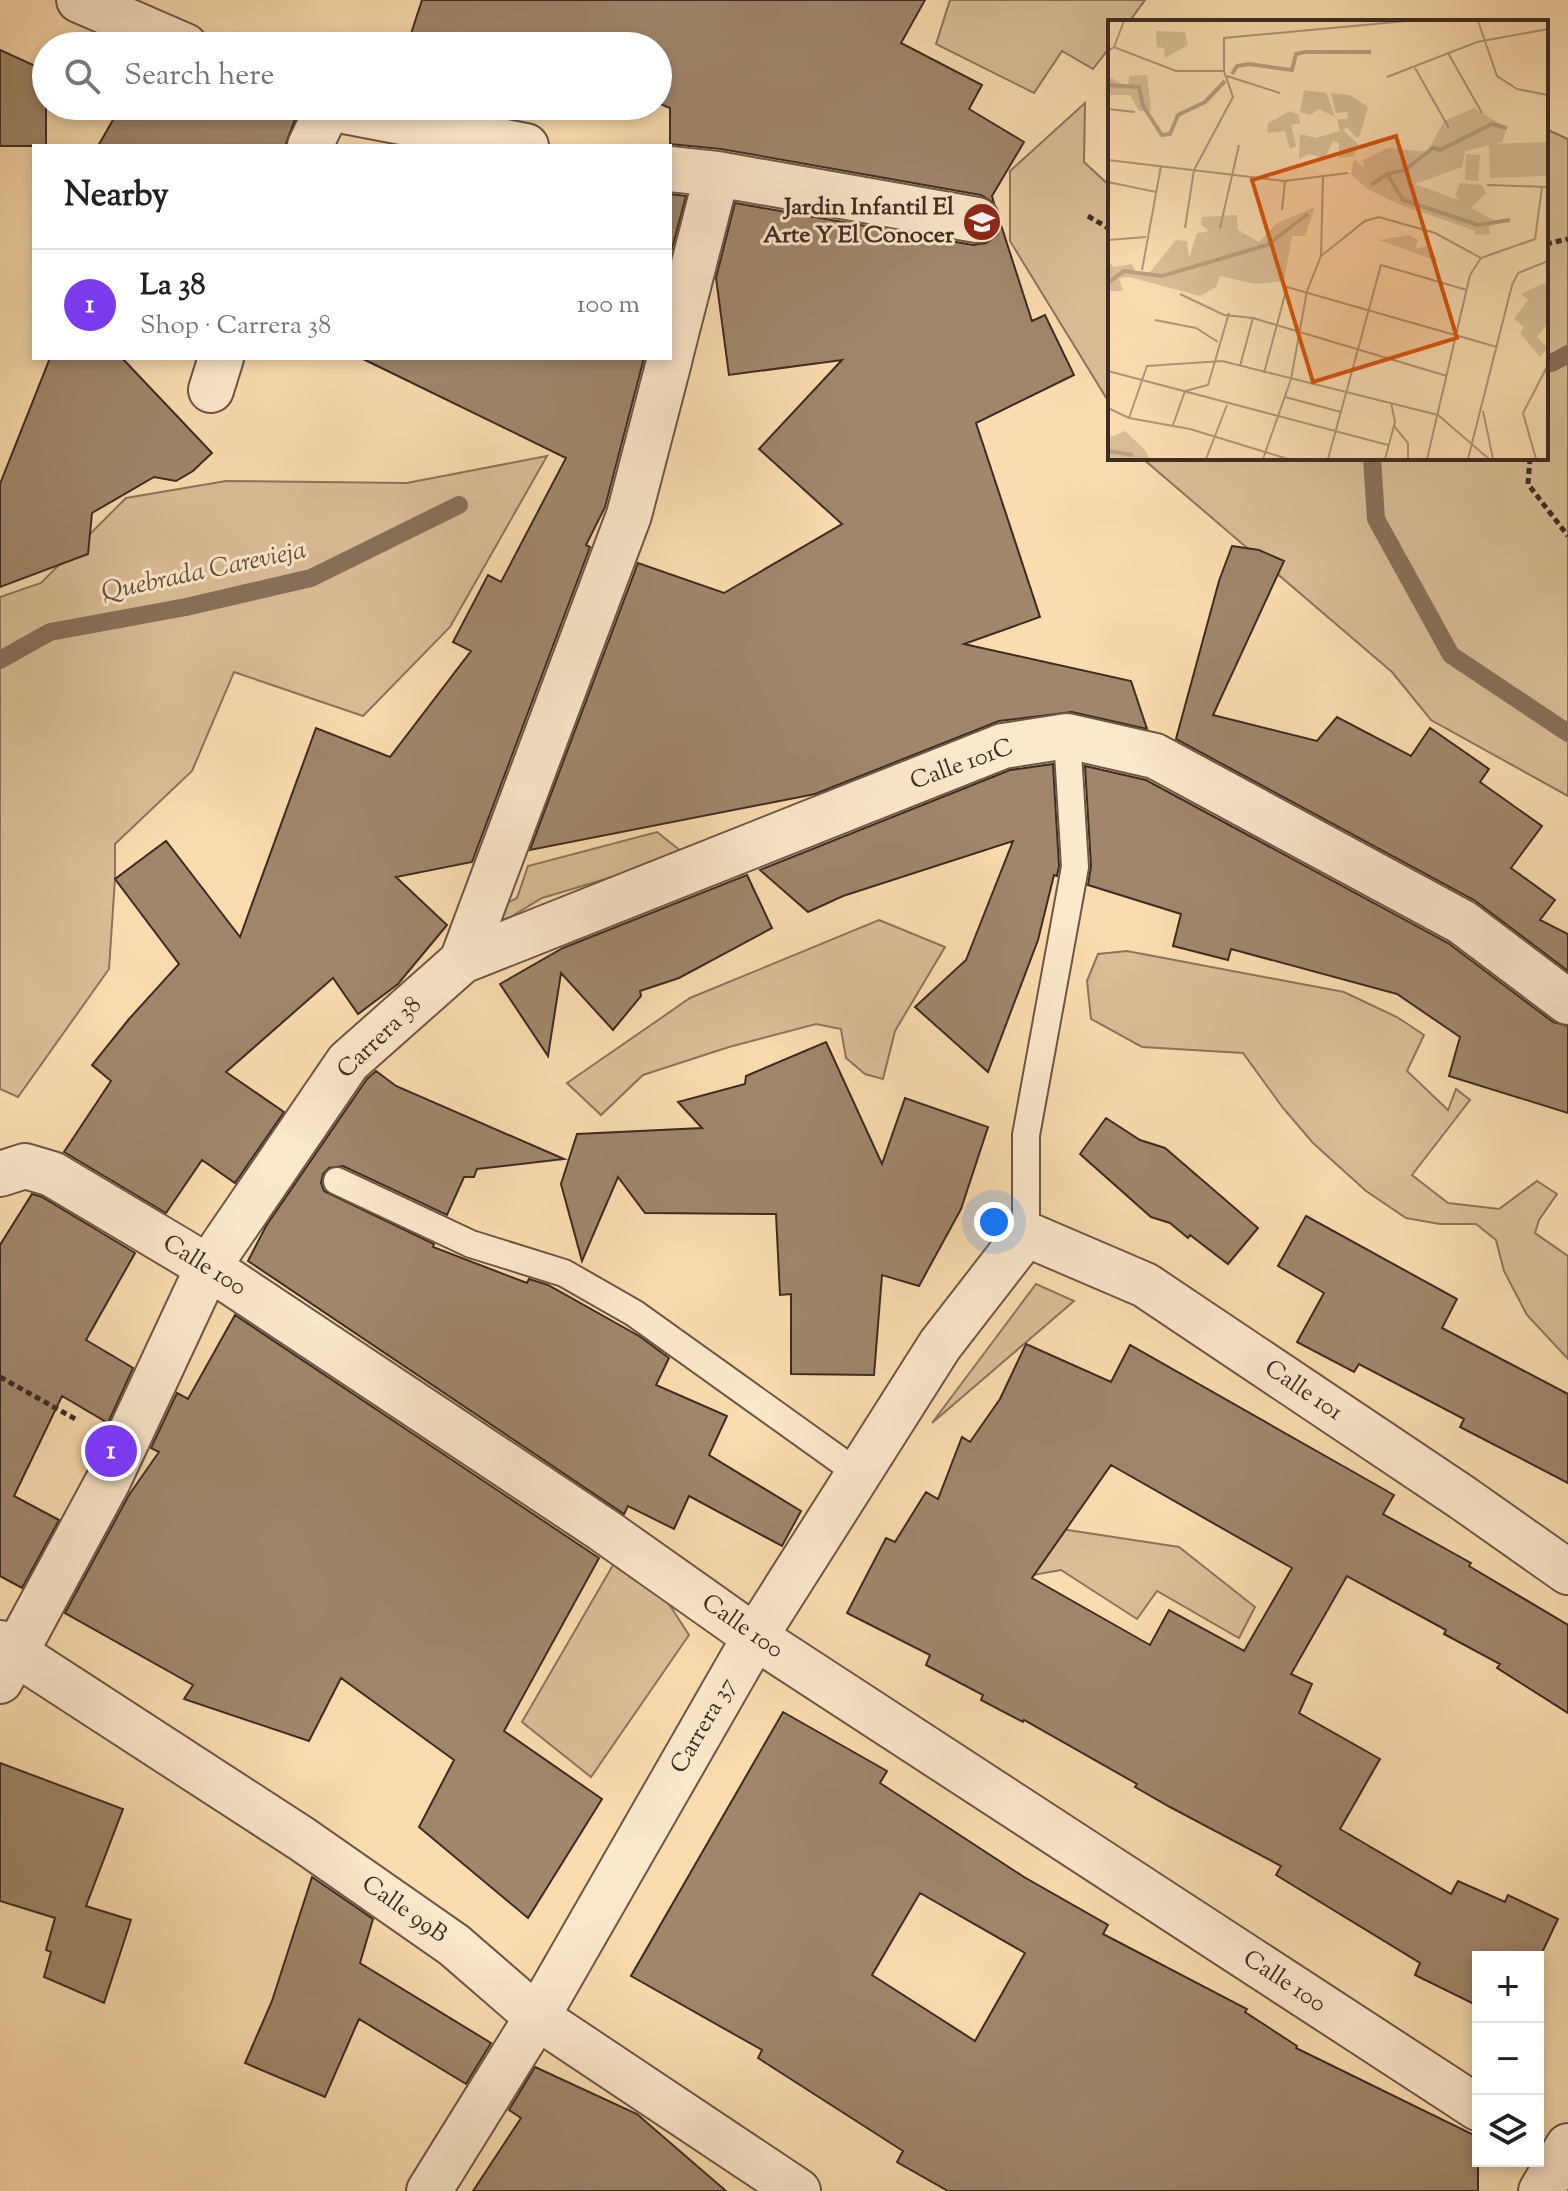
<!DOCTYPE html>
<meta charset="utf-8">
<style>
body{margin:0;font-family:"Sorts Mill Goudy",serif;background:#f2f2f2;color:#202124}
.controls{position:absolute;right:24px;bottom:24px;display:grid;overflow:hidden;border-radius:0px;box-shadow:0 4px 12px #0003}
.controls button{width:72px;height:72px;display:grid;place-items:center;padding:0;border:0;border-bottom:2px solid #e0e0e0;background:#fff;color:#202124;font:40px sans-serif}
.you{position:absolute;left:994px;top:1222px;width:28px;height:28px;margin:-20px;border:6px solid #fff;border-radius:50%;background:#1a73e8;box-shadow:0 0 0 12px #1a73e833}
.badge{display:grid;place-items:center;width:52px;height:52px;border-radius:50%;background:#7c3aed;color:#fff;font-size:26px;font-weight:700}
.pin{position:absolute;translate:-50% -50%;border:4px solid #fff;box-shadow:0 2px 8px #0006}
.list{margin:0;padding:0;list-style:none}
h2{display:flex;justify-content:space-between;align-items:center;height:104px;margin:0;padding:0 32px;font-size:34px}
h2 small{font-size:26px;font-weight:400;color:#757577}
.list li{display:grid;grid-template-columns:52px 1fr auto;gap:24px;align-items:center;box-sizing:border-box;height:112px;padding:0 32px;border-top:2px solid #e0e0e0}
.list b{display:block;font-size:30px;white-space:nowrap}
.list p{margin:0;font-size:26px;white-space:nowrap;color:#757577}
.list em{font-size:26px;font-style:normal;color:#757577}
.icon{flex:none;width:44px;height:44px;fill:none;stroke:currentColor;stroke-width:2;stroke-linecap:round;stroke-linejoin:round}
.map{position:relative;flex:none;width:1568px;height:2191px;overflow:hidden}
.search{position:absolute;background:#fff;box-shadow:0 4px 12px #0003;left:32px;top:32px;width:640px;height:88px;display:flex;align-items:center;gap:20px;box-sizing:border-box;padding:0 28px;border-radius:44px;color:#757577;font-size:30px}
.panel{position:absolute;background:#fff;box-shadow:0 4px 12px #0003;left:32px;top:144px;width:640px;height:216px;border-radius:0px}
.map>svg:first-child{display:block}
.green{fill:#dabe97;stroke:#8c745c;stroke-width:2}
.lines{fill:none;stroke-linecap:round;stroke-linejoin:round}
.stream{stroke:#88715a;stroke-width:18}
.building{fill:#a0876b;stroke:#3e2b22;stroke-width:2;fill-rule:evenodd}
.service-casing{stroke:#6d5745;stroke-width:30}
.minor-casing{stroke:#6d5745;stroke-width:48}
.path{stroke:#3e2b22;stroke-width:5;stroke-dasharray:6 4;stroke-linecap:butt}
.service{stroke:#fce8cb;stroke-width:26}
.minor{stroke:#fce8cb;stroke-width:44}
.labels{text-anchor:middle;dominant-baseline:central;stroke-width:6;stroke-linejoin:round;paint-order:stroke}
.poi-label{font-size:24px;font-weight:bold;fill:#3e2b22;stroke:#fce8cb;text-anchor:end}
.street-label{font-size:24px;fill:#3e2b22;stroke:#fce8cb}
.water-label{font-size:26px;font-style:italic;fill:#634e3e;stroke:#fce8cb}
.inset-river{fill:none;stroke:#baa07f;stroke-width:4}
.inset-road{fill:none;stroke:#af9577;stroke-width:2}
.view{fill:#d7540e;fill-opacity:0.15;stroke:#d7540e;stroke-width:4}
.inset-edge{fill:none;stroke:#3e2b22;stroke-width:4}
</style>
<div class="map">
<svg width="1568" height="2191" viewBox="0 0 1568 2191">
<rect width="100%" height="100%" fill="#fadcaf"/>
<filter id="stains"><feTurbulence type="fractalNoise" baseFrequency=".0025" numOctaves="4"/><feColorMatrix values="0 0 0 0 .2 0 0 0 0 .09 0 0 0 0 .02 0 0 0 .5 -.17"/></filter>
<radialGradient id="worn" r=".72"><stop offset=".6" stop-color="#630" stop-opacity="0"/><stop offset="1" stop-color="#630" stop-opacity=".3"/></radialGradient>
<path class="green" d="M950,0H1145L1129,22H1110V47L1093,69L1062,51L1034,93L936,44Z
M1085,103L1084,162L1110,186V404L1010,241V171Z
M1546,129L1568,139V796L1431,720L1392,672L1142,458H1546Z
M547,456L450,627L363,716L234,672L192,771L115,844V879L109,969L18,1097L0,1089V597L41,583L126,498L226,481L407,483Z
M657,832L686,855L542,898L486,932L493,910L517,898L528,866Z
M879,920L945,947L895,1031L883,1079L865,1074L846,1058L841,1029L816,1024L729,1047L643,1075L601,1115L567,1083L690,998Z
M1127,951L1344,992L1397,1017L1424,1035L1407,1071L1448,1110L1456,1089L1470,1100L1412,1175L1448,1203L1499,1209L1537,1181L1557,1194L1539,1220L1535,1233L1568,1256V1359L1527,1315L1504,1271L1496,1240L1476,1224H1440L1406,1218L1366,1191L1313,1143L1283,1108L1243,1053L1142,1047L1091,1019L1087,981L1098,954Z
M1036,1284L1074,1301L932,1423Z
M1048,1527L1179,1547L1255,1607L1239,1638L1157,1591L1137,1619L1061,1570L1016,1578Z
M613,1565L645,1567L689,1635L591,1777L522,1722Z"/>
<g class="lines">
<path class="stream" d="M1546,362L1552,363L1568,354
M1372,458L1376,519L1451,655L1568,733
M0,660L50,632L186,607L311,578L459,505"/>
</g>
<path class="building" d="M422,0H925L901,43L982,85L969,109L1024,142L992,196L994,203L981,195L721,149L670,144V108L658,103V46H407Z
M0,50L46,71V146H0Z
M121,106H268L296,117L285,146H98Z
M670,194L686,196L670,256Z
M735,203L973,245L986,243L997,235L1001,225L1032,321L1045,315L1074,375L976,423L1040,617L964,644L1131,681L1147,729L1072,712L999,721L815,794L530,850L638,563L724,593L842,524L759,449L842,360L729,375L716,278Z
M50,358H122L212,453L193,471L176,481L154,477L92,513L88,554L0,587V484Z
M361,358H644L605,507L586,545L590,547L472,862L396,877L447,925L398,984L358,1014L333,978L226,1072L284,1112L235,1183L202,1160L166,1213L64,1152L111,1081L92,1065L129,1019L179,964L115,879L166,841L240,937L316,728L390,757L471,651L453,642L488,575L501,582L566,458Z
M1232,546L1259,550L1284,561L1213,715L1317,741L1337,717L1411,756L1430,728L1489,769L1480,782L1542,826L1511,868L1555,900L1540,920L1568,934V971L1474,900L1176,739L1219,581Z
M1053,764L1059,866L1057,876L1054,875L1038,940L988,1072L915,1007L966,960L1013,841L843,896L808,912L760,870L1010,770Z
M1085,766L1146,780L1448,943L1553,1022L1568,1026V1113L1449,1076L1460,1037L1397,994L1231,949L1228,960L1173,946L1181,914L1088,885L1091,866Z
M747,875L772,928L679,978L640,991L641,996L613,1030L561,973L548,1056L500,984L563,948Z
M826,1042L882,1164L905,1098L988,1127L961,1209L919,1286L882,1275L874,1375L791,1374V1294L780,1295L776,1214L645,1213L618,1177L582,1261L561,1184L577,1134L702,1128L678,1102L745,1084L746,1076Z
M376,1071L396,1086L564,1159L477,1169L474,1177H464L447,1215L343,1166L329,1168L323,1174L321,1183L324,1191L434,1244L433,1247L527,1283L529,1279L548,1285L639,1336L669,1358L656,1385L727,1416L709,1455L801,1511L782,1546L689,1496L674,1529L628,1506L624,1514L248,1261L266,1226L367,1079Z
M1106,1118L1140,1140L1165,1148L1258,1228L1228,1264L1190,1235L1188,1238L1170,1223L1151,1217L1080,1154Z
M32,1194L42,1197L135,1253L86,1340L133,1368L108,1423L62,1396L14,1496L59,1520L22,1588L0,1576V1245Z
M1306,1216L1457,1299L1442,1328L1568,1394V1483L1460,1427L1464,1419L1359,1364L1354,1372L1297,1342L1324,1293L1278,1266Z
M235,1315L599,1558L504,1731L602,1799L528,1918L419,1827L454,1760L341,1678L309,1741L184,1699L193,1685L65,1613L129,1495L159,1452L151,1448L177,1393L188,1399Z
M1026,1344L1111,1382L1130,1345L1394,1495L1383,1514L1471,1563L1469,1566L1568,1625V1713L1497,1668L1500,1664L1444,1634L1446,1630L1347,1576L1291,1674L1312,1684L1299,1713L1380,1759L1340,1829L1451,1894L1458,1881L1505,1902L1508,1895L1558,1919L1538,1961V1957H1478V2006L1415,1975L1420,1963L1276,1875L1281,1866L1170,1807L1135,1787L1137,1784L1024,1720L1023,1722L981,1700L983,1695L926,1665L930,1655L847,1613L886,1538L895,1542L926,1492L938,1499L962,1437L970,1442L1000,1399ZM1111,1465L1292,1568L1244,1651L1169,1610L1150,1645L1032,1578Z
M783,1712L887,1771L880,1783L1024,1877L1108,1925L1103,1934L1247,2009L1245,2012L1297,2046L1296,2048L1478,2137V2191H948L897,2162L903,2151L758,2058L762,2050L631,1976ZM920,1893L1025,1953L975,2041L872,1975Z
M0,1763L123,1809L86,1906L131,1920L104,2003L44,1977L51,1952L46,1950L55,1918L0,1901Z
M312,1877L373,1919L360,1963L491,2043L466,2084L359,2019L325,2097L245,2063L272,2001Z
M535,2067L637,2114L726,2191H473L521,2118L509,2110Z"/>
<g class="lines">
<g class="service-casing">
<path id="service" d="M337,1181L471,1244L564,1273L634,1313L859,1474
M1026,1234V1135L1075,867L1067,736"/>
</g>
<g class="minor-casing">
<path id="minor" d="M79,0L185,46
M310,146L328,108L526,146
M670,169L717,174L977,220
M670,357L717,174
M211,390L221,358
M462,961L1003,746L1067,736L1155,756L1462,922L1568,1002
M0,1174L25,1166L52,1174L208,1267L602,1529L755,1637L1478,2108
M0,1643L302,1839L454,1945L537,2017L798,2191
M0,1681L108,1481L208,1267L348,1062L462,961L629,515L670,358
M429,2191L537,2017L755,1637L940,1345L1026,1234L1145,1285L1463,1498L1568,1572
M1541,2191L1568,2146"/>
</g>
<path class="path" d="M1088,216L1110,229
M1546,244L1568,239
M1530,458L1528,484L1568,536
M0,1377L77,1420"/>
<use href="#service" class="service"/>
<use href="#minor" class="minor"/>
</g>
<defs>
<g id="school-disc" transform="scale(2)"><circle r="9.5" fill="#8f2418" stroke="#fce8cb"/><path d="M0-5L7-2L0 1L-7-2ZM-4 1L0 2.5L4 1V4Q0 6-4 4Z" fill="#fff"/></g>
</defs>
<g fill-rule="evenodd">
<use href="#school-disc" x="982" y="222"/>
</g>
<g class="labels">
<g class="poi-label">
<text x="954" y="208">Jardin Infantil El<tspan x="954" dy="28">Arte Y El Conocer</tspan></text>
</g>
<g class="street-label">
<text transform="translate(962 765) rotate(-20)">Calle 101C</text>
<text transform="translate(380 1038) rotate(-44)">Carrera 38</text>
<text transform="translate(204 1266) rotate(32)">Calle 100</text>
<text transform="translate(1303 1391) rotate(34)">Calle 101</text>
<text transform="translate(742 1627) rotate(35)">Calle 100</text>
<text transform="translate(704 1726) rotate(-60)">Carrera 37</text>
<text transform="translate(404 1910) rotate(35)">Calle 99B</text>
<text transform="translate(1284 1982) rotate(33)">Calle 100</text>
</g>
<g class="water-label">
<text transform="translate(204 572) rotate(-12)">Quebrada Carevieja</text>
</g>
</g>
<g transform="translate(1108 20)">
<rect width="440" height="440" fill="#fadcaf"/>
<path d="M48,11L77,12L80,25L57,38L56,28L49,27ZM39,55L43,91H31L22,75H0V56L19,67L22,56ZM196,70L218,73L227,97L211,89L202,95L192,92ZM223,73L242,75L260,87L252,115L249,118L239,107L235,110L250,124L246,136L231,138V123L225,121L217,138L201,134L191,139L192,114L208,118L232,111L229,99H239L240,92L228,93ZM366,88L399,108L394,122L357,131L354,147L307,164L353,181L347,175L352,163L374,165L378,173L363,188L391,203L381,206L382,214L368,215L365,210L295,186L259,169L243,154L246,139L256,148L255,140L280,128L319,132L336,101ZM182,91L191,95L192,103L183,105L188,126L182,129L177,111L159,113L160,103ZM440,122V156L382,158L381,124ZM358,134L372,135L370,161L357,160ZM207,187L197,216H184L176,261L147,264L112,256L108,267L92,276L21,257L11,258L15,271H0V239L5,247L24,244L29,254L42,252L68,220L79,221L81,238L89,213L101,211L93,205L94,197L129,195L130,210L151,222L169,203ZM301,215L310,220L307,229L320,226L330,241L271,220ZM436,263L440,266V303L429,317L440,328L432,337L412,313L416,307L406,299L420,280L413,274ZM17,411L38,431L41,439H0V418Z" fill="#dabe97"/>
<path class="inset-river" d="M124,54L129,46L141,44L184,50L188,34L197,32H263M0,65L31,67L35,86L54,115L62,114L70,95L97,82L117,61M280,154L297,150L325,128L332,130L384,104L399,108M263,165L279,154L295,180L370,205L402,200M0,263L16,251L54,256L159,225L200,194M0,431L25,435"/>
<path class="inset-road" d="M370,1L389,56L409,69L440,75M6,27L16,1M0,31L6,27L68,51H116M340,33L374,93M307,48L341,108M119,56L172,73M279,57L369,22L440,9M0,89L27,92M0,140L177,161M0,162L48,172M379,165L440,167M174,190L177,161L240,153M77,208L86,150L125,77L116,51V18L299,1M112,208L131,125M0,220L38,217M213,236L257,201L271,197L327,213L373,238M34,250L53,146M72,274L116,295L145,298L339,356M47,300L88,308L110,322M132,346L145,298M0,351L280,425M156,353L179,267L389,327M177,377L233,392M0,388L21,398L82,409L180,439M375,391L385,439M21,398L39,346L114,341L330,395L381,439M65,405L77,371L100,365L121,293M286,406L300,423V439M98,439L119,385M155,439L183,359L199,271L213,236L215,156M220,439L273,245L359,270M277,439L287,402L283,383M319,439L362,255L373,238L427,219L434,167M360,439L404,265L410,253L440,241M428,439L415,393L440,345"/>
<path class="view" d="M288,116L349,318L205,362L144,160Z"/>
<rect width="440" height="440" class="inset-edge"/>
</g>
<rect width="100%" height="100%" filter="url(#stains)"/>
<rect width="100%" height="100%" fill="url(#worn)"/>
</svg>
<div class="controls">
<button>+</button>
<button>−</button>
<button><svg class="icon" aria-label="layers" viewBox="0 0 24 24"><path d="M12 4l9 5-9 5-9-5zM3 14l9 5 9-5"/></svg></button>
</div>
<div class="you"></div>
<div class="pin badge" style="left:111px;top:1451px">1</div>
<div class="search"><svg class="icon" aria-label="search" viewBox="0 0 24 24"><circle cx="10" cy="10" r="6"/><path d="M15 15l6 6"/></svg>Search here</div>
<section class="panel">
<h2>Nearby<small></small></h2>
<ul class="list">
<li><span class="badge">1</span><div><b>La 38</b><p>Shop · Carrera 38</p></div><em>100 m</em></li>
</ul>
</section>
</div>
